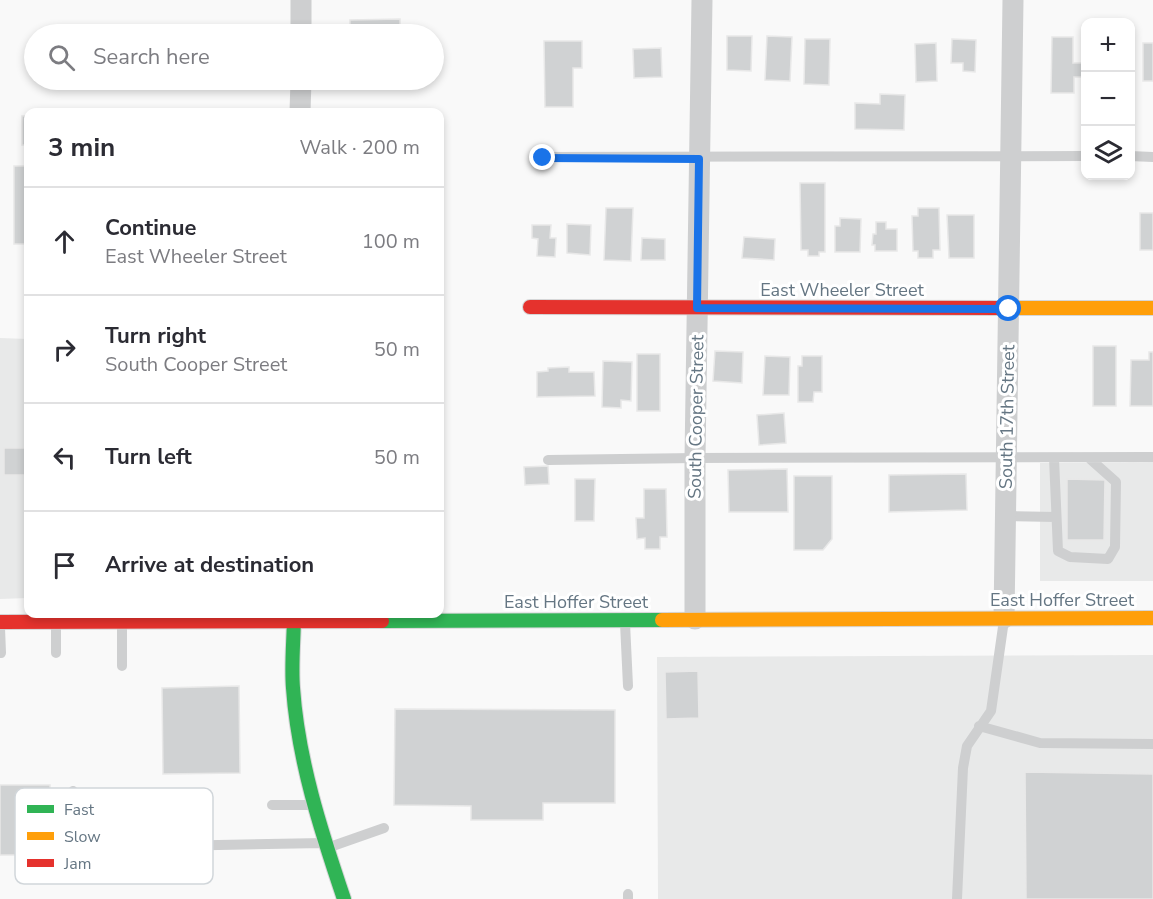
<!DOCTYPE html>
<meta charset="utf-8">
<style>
body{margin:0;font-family:"Nunito Sans",sans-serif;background:#f2f2f3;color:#2b2b33}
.controls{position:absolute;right:18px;top:18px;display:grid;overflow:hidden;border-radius:12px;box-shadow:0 3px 9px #0003}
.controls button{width:54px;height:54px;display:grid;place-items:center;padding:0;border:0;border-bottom:2px solid #e1e1e2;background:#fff;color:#2b2b33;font:30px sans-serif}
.stop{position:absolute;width:18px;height:18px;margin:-14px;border:4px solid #1a73e8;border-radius:50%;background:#fff}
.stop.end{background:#1a73e8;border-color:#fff;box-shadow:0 2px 6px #0008}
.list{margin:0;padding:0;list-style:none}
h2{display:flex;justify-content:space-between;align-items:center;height:78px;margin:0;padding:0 24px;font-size:26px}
h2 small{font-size:20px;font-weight:400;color:#7c7c81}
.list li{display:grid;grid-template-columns:39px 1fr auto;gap:18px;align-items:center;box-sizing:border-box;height:108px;padding:0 24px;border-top:2px solid #e1e1e2}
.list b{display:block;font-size:22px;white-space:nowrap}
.list p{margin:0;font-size:20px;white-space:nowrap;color:#7c7c81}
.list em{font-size:20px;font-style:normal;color:#7c7c81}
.icon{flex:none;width:33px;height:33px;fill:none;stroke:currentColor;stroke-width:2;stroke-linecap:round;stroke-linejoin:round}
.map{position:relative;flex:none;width:1153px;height:899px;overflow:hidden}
.search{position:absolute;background:#fff;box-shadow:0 3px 9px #0003;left:24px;top:24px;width:420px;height:66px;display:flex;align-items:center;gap:15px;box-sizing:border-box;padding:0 21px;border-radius:33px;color:#7c7c81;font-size:22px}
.panel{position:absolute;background:#fff;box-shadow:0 3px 9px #0003;left:24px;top:108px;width:420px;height:510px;border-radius:12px}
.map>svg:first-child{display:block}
.built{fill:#e8e9e9}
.building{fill:#d0d2d3;stroke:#e8e8e8;stroke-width:1.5}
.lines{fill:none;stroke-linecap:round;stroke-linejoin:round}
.fast-casing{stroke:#d5d6d7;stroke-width:16}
.slow-casing{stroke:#d5d6d7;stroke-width:16}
.jam-casing{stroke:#d5d6d7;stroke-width:16}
.lane{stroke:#cecfd0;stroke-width:10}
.street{stroke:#cecfd0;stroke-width:21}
.fast{stroke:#30b455;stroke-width:14}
.slow{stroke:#ff9f0a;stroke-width:14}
.jam{stroke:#e5322d;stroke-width:14}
.route{stroke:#1a73e8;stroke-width:8}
.labels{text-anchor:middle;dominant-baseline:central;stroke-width:6;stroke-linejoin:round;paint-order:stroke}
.street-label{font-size:18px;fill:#657683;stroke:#fff}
.key{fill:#fff;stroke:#d1d6da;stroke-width:1.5}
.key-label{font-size:16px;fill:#657683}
</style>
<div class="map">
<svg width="1153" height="899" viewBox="0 0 1153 899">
<rect width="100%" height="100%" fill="#f9f9f9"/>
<path class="built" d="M0,338L28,339V598L0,599Z
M1153,462V581H1040V463Z
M1153,655V899H658L657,657Z"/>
<path class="building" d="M400,19V34H350V20Z
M727,36H752L751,71L727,70Z
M767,36L792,37L790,81L765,80Z
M1052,37H1073V63H1085V77H1074V93H1051Z
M805,39H830L829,85L804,84Z
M952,39L976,40L975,72L963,71V63H951Z
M544,41H582V68H573V107H545Z
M936,43L937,81L916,82L915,44Z
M1143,43H1153V81H1143Z
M661,48L662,77L634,78L633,49Z
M880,94L905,95L904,130L855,129V103L880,104Z
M22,116H28V145H22Z
M14,166H28V244H14Z
M800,183H825V252H819V256H808V250H801Z
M606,208H633L631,261L604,260Z
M918,208H939L940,250H933V258H918V251H913L912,216H918Z
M1140,213H1153V250H1140Z
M947,215H974V258H949Z
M840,218L861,219L860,252H835V226H840Z
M876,222H886V229H897V251H875V245H872L873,234H876Z
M567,224L591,225L590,255L567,253Z
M532,225H551L550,238H556L555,257L537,256L538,239L532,238Z
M744,237L775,239L774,260L742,258Z
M642,238L665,239V260H641Z
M1093,346H1116V406H1093Z
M715,351L743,352L742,383L713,381Z
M1149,352H1153V406H1130L1131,360H1149Z
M637,354H660V411H637Z
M765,356L790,357L789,395H763Z
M802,356H822V392H814L813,402H798V366H802Z
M603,361L632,362L631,401L621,400V408L602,407Z
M569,367V372H594L595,396L537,397V372L548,371V368Z
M784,413L786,443L759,445L757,415Z
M4,448H28V475H4Z
M548,466L549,484L525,485L524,467Z
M787,469L788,512H729L728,470Z
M966,474L967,510L889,512V475Z
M794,476H832V539L823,550H794Z
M575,479H595L594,521H575Z
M1067,479L1105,480L1104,540H1067Z
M644,489H666L667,537H660V549H645V538L637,539L636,518H644Z
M698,671L699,718L666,719L665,672Z
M239,686L240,773L163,774L162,688Z
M395,709L615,710V803H543V820H471V806L394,805Z
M1025,772L1153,774V899H1026Z
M0,785H50V791H68V855H0Z"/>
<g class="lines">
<g class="fast-casing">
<path id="fast" d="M294,614C294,638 291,664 293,688C298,760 321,831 344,899
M382,621L662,620"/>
</g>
<g class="slow-casing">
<path id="slow" d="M1005,308H1153
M662,620L1153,618"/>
</g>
<g class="jam-casing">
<path id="jam" d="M530,307L1005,308
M0,622L382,621"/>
</g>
<path class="lane" d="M1130,156L1153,157
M543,157L1086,156
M1054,458L1058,551L1070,557L1108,559L1115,547L1116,482L1089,458
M548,460L695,458L1153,457
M1006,516L1056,517
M56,623V653
M625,623L628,686
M122,625V666
M0,628L1,653
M979,726L1040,743L1153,744
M73,791C75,828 81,839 118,847L323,843
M272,805H314
M327,848L384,828
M628,894V899
M957,899L963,768L967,746L991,711L1004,620"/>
<path class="street" d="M301,34V0
M300,112L301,80
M1004,618L1013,0
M695,619V458L702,0"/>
<use href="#fast" class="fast"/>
<use href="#slow" class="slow"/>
<use href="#jam" class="jam"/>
</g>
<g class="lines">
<path class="route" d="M543,158L699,159L697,308L1009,309"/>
</g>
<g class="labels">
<g class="street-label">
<text x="842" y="290">East Wheeler Street</text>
<text transform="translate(696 417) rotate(-89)">South Cooper Street</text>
<text transform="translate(1007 417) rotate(-89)">South 17th Street</text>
<text x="1062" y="600">East Hoffer Street</text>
<text x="576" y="602">East Hoffer Street</text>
</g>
</g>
<rect x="15" y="788" width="198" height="96" rx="9" class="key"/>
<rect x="27" y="805" width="27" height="8" fill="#30b455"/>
<rect x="27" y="832" width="27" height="8" fill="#ff9f0a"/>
<rect x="27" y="859" width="27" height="8" fill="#e5322d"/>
<g class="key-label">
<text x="64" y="815">Fast</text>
<text x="64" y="842">Slow</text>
<text x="64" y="869">Jam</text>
</g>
</svg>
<div class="controls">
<button>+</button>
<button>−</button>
<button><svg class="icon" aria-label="layers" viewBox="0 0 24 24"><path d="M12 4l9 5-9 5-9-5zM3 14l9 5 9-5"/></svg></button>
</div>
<div class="stop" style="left:1009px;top:309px"></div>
<div class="stop end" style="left:543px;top:158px"></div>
<div class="search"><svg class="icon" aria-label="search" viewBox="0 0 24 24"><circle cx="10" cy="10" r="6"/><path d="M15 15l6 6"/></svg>Search here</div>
<section class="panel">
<h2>3 min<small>Walk · 200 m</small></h2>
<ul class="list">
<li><svg class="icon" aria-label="ahead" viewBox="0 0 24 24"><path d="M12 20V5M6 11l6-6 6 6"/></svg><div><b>Continue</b><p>East Wheeler Street</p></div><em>100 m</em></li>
<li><svg class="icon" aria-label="right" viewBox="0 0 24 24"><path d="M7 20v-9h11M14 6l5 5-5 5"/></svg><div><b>Turn right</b><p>South Cooper Street</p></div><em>50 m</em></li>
<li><svg class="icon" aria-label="left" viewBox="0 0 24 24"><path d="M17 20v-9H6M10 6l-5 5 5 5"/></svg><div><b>Turn left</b></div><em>50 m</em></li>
<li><svg class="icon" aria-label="arrive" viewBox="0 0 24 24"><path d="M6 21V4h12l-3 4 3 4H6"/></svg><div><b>Arrive at destination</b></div></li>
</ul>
</section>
</div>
